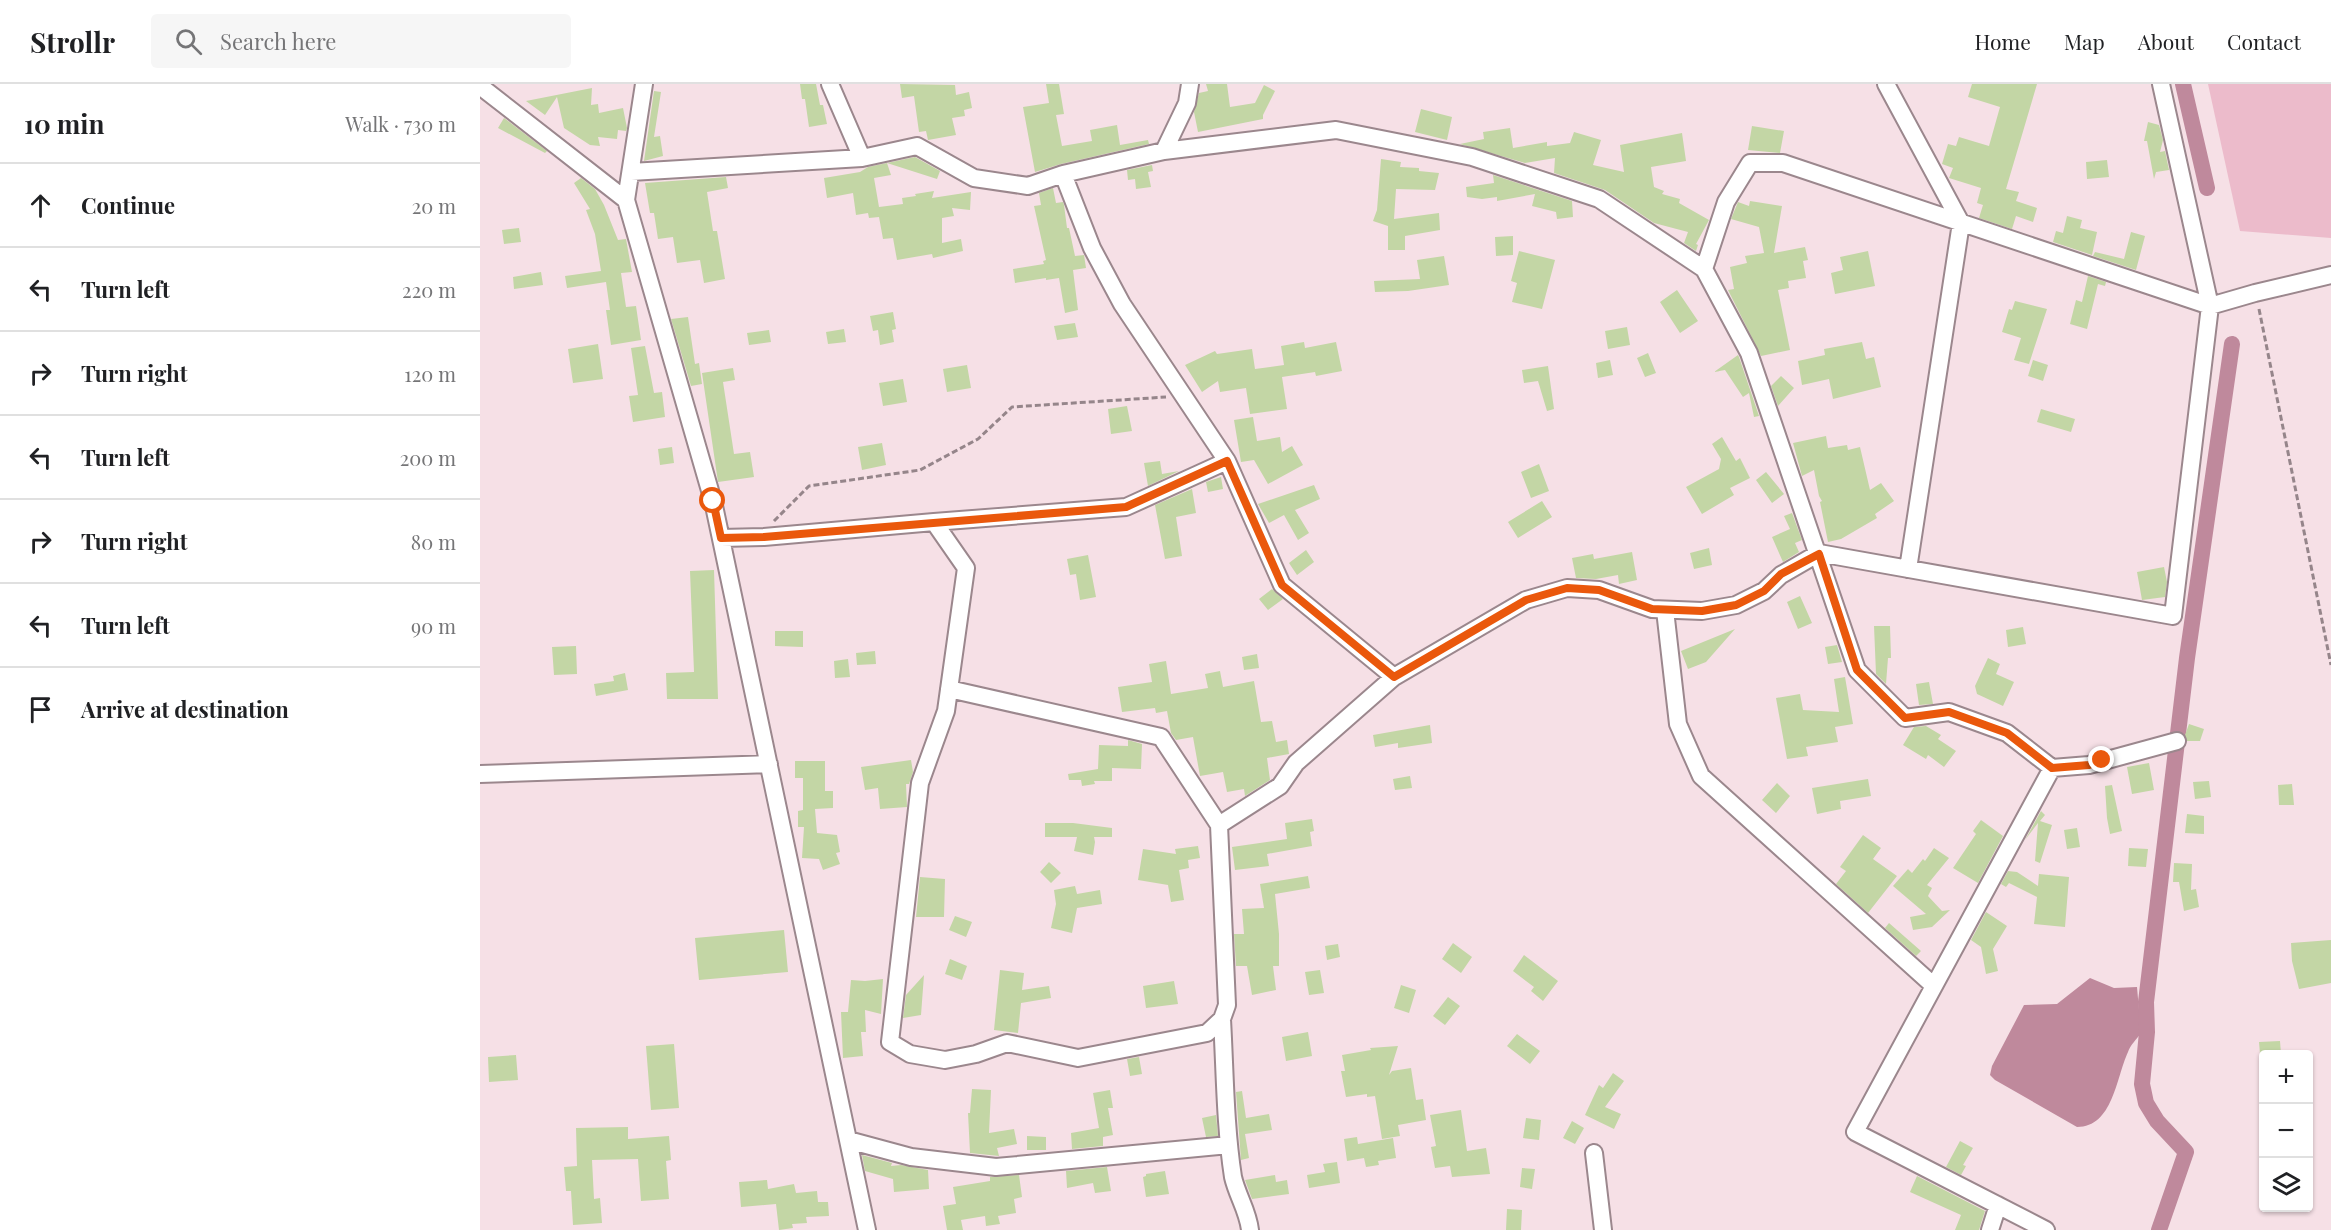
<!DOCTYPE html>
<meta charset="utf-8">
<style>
body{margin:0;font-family:"Playfair Display",serif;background:#f6f6f6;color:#202124}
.controls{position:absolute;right:18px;bottom:18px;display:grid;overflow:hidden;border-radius:6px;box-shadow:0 2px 4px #0004}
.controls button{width:54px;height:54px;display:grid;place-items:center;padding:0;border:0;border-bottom:2px solid #e0e0e0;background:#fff;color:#202124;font:30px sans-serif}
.stop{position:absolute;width:18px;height:18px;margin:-14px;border:4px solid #ea580c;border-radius:50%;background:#fff}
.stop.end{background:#ea580c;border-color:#fff;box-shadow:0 2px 6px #0008}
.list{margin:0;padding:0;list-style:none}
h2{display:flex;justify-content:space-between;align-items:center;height:78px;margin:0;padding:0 24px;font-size:26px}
h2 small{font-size:20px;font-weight:400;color:#757577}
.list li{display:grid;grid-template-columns:39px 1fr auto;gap:18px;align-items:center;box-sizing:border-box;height:84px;padding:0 24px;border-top:2px solid #e0e0e0}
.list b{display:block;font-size:22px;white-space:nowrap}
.list em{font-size:20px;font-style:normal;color:#757577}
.icon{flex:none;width:33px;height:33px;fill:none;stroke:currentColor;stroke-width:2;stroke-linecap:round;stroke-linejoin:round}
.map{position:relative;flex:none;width:1851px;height:1146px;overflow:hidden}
header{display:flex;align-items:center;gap:36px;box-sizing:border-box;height:84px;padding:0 30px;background:#fff;border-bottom:2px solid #e0e0e0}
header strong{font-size:28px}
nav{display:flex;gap:33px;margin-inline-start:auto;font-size:21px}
.search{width:420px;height:54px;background:#f6f6f6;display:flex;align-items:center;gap:15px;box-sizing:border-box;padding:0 21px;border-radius:6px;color:#757577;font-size:22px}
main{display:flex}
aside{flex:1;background:#fff}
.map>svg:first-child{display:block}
.green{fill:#ecbbcb}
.water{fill:#bf899c}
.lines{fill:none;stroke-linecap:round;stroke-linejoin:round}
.canal{stroke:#bf899c;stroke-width:16}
.building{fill:#c3d6a5}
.minor-casing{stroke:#9b878d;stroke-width:20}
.path{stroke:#95858a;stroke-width:3;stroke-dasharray:6 3;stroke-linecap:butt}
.minor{stroke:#fff;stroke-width:16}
.route{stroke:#ea580c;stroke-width:8}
</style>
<header>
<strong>Strollr</strong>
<div class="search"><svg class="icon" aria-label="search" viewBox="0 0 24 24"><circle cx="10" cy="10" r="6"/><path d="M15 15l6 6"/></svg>Search here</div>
<nav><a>Home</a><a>Map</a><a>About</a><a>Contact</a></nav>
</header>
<main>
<aside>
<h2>10 min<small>Walk · 730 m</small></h2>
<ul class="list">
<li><svg class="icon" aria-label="ahead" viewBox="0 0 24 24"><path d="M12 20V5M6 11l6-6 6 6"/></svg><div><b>Continue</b></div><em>20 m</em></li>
<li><svg class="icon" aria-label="left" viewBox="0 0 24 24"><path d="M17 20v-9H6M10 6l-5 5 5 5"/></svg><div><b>Turn left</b></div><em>220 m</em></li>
<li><svg class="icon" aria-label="right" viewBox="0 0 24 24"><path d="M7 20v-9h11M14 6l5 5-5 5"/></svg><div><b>Turn right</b></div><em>120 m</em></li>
<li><svg class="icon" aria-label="left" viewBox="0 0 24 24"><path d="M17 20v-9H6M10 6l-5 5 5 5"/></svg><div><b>Turn left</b></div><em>200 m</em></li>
<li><svg class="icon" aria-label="right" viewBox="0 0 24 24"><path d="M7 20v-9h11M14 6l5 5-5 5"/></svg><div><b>Turn right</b></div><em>80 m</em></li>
<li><svg class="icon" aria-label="left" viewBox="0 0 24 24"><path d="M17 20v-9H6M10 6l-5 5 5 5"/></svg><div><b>Turn left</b></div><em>90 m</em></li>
<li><svg class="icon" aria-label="arrive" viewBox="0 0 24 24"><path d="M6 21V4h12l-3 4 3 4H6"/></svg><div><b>Arrive at destination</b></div></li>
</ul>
</aside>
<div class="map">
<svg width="1851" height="1146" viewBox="0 0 1851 1146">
<rect width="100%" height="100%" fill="#f6e0e6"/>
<path class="green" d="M1728,0H1851V154L1760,147Z"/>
<path class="water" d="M1610,894L1634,904L1657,903L1661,949C1657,955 1650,961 1648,968C1636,994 1633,1043 1597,1043L1515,996L1510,991L1512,982L1544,921L1577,920Z"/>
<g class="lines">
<path class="canal" d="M1703,0L1727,104
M1679,1146L1706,1068L1677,1037L1666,1019L1662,1000L1667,948L1666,918L1707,574L1752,260"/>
</g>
<path class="building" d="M320,0H336L340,21H343L347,40L329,43L325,15H322Z
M420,0L475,1L476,11L489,8L492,24L484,26L485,32L472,34L476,51L448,56L446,47L439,48L434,12L422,14Z
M566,0H579L584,30L576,31L582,62L612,57L610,46L637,41L640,61L668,56L669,60L581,80L555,88L543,23L569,19Z
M726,0H747L750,23L775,19L784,1L795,7L783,31V35L718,48L714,28L719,9L728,7Z
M1492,0H1557L1526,105L1539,108L1536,117L1557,124L1553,138L1536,132L1532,145L1499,134L1503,121L1497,119L1501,104L1469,94L1473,84L1462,80L1468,60L1476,62L1479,53L1509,62L1520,23L1488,13Z
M112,4L111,21L118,20L119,29L143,24L147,44L146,47L138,46L137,55L118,53L120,62L110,61L84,44L77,13L65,31L46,17Z
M174,7L181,8L174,53L180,52L183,72L164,77Z
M941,25L972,33L967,56L935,48Z
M24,34L67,67L65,69L18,44Z
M1668,38L1679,41L1683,56L1680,68L1685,67L1689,86L1676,88L1674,95L1667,57H1664Z
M1272,42L1304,47L1300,69L1268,66Z
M1030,44L1033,64L1067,58V62L1090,59L1094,48L1121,56L1113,81L1144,88L1140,61L1202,49L1206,77L1171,83L1174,103L1184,107L1182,110L1200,115L1199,119L1229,136L1216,160L1218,161L1216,167L1204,159L1208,148L1174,139L1125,106L1074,89L1075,74L1045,79L980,60L1004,55L1003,48Z
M435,73L460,87L457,95L407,79Z
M901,75L921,78L920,83L939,84V87L959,89L955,106L916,105L914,135L959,129L960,146L925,152V166H908V142L893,137L897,126Z
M1627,76L1629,93L1607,95L1606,78Z
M407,79L411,91L394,94L399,123L423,120L422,114L436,112L435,110L454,107L452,114L491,108L490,126L472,124L474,132L462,134V159L481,155L483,167L453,174L452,170L417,176L413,154L403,155L399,133L389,134L388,129L376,131L373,109L347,114L344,94L380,88L388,83Z
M672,81L673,87L668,88L671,103L656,105L655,95L648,96L647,86Z
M1013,91L1092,117L1093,133L1077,135L1076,128L1052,122L1055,110L1017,117V113L1002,115L987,113L986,103L1014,99Z
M246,93L248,104L227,108L233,147H237L245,195L224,199L220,176L197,179L193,153L178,155L174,129H170L165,99Z
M101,94L115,105L124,121L138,156L146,155L152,188L141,189L146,223L156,222L161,256L131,261L126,226H130L126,198L87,204L85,192L121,187L115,150L106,126L110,125L94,99Z
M573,104L576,119L583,118L584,121L587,144H589L595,172L604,171L606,184L593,186L598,226L585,229L579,194L566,196V194L535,199L533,185L564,180L563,177L566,176L554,122L561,121L559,109Z
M1270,117L1302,122L1294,169L1325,163L1328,176L1323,177L1326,194L1308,197L1309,204L1298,206L1310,266L1281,272L1248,206L1254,205L1250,183L1267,179L1265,172L1284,169L1279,143L1251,135L1258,118L1269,122Z
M1587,132L1602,136L1600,144L1617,148L1612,171L1573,158L1576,147L1583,149Z
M39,144L41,158L24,160L22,146Z
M1651,148L1665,152L1656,186L1613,172L1615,168L1644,175Z
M1033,152V171L1016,172L1015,153Z
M1039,167L1075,176L1062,225L1032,218L1037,199L1031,197Z
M1388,167L1395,202L1355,210L1351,189L1363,186L1360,173Z
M964,172L969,201L928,207L895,208L894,197L940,195L937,176Z
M61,188L63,201L34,205L33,193Z
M1608,192L1626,198L1625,202L1618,200L1607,245L1590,240L1596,216L1602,218Z
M1197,206L1218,237L1200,249L1180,218Z
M1535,217L1567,225L1549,280L1534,276L1541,254L1522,248L1529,225L1532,226Z
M413,228L416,245L412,246L414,258L400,261L398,246L393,247L390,232Z
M208,233L215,280L219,279L222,300L211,302L191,235Z
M595,239L598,253L577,256L574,242Z
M1147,243L1150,261L1128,265L1125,247Z
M364,245L366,258L348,260L346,248Z
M289,246L291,258L269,261L267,249Z
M824,258L825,264L856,258L862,287L836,292L835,288L802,293L807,325L770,330L766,304L740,308L738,297L722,308L705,281L735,267L737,270L772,265L775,285L804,281L801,262Z
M1382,258L1386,275L1394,273L1401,303L1353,315L1349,295L1322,301L1318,277L1345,271L1344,265Z
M118,260L123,295L93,299L88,265Z
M165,262L174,309L182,308L185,333L153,338L149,312L158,311L151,264Z
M1168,269L1176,289L1165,293L1157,274Z
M1258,271L1259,273L1279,332L1274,333L1269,309L1263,313L1245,286L1234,288Z
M1130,276L1133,291L1118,294L1116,279Z
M1553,276L1568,281L1563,297L1548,292Z
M487,281L491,304L467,308L463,285Z
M1068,282L1074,325L1067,327L1058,297L1044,299L1042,286Z
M253,284L255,296L243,298L254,370L270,368L274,393L238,398L222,289Z
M1301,292L1314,304L1298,322L1291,302Z
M423,295L427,318L403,322L399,299Z
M647,322L652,347L631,350L628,325Z
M1561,325L1595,335L1591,348L1557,338Z
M773,333L777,357L800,353L802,368L812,362L823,381L788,400L774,376L761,378L754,336Z
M1346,352L1348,364L1367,361L1368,366L1380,363L1390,406L1401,399L1414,417L1395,430L1397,434L1361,455L1348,458L1340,418L1342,417L1339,412L1334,386L1322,392L1313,359Z
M1242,353L1256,377L1260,374L1270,394L1250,404L1254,411L1222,430L1206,403L1239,385L1241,375L1232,360Z
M402,359L406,381L382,386L378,363Z
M192,363L194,379L180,381L178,365Z
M680,377L682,390L699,387L668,402L664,379Z
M1059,380L1069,407L1051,414L1041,388Z
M1286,388L1304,410L1292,419L1276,396Z
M741,393L743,405L728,408L726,398Z
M834,401L840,415L815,426L829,449L818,456L804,431L789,439L778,420Z
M712,405L716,429L696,433L702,472L685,475L675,421Z
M1062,417L1072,433L1038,454L1028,438Z
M1312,429L1322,456L1315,459L1319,468L1303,478L1292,453L1310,445L1304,432Z
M1229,464L1232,481L1214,485L1210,469Z
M826,466L834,478L817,491L809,479Z
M1152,468L1157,496L1139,500L1138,491L1116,495L1096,494L1092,474L1113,470L1114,475Z
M608,471L616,513L600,516L596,490L590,491L587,475Z
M1684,483L1687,498L1685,513L1662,516L1657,488Z
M234,486L238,615H187L186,589L214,588L210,487Z
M792,505L803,515L788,526L779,515Z
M1320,512L1332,539L1318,545L1307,518Z
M1394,542H1410L1411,574H1408L1406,600L1396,590Z
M1543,543L1546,560L1528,563L1526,546Z
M1255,545L1226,578L1208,585L1201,567Z
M295,547H323V563L295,562Z
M1357,561L1362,578L1348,580L1345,563Z
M96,562L97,590L74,591L72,563Z
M395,567L396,580L377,581L376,569Z
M777,570L779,584L764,586L762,573Z
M1508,574L1520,580L1516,590L1534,598L1523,622L1497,610L1495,602Z
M368,575L370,593L355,594L354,577Z
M686,577L691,610L728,604L725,590L740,587L743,603L774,597L781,638L792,637L796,658L807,656L809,670L787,674L790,696L765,712L764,705L747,708L743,688L720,692L713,653L696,656L691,649L687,627L676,629L675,624L642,628L638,603L672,598L669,580Z
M145,589L148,606L116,612L114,600L134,597L133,592Z
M1365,593L1373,640L1355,643L1358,658L1326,663L1328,672L1307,675L1296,614L1320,610L1323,626L1359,628L1354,595Z
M1449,598L1453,620L1439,621L1436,600Z
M1709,640L1724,645L1720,657H1707L1705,651Z
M950,641L952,659L918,664V659L895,663L893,651Z
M1446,642L1461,651L1458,655L1476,667L1464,683L1448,671L1446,675L1423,661L1434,643Z
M648,656L662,660L661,685L632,684V697H614L615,700L602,702L601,696H589L588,690L618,685L619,661L648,662Z
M431,676L433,688L429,700H426L427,723L400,725L398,704L385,706L381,683Z
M315,677H345V707H353V724L335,725L337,749L357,751L360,768L356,769L360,780L343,786L339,775L322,774L324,743H318V727L323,726V694H315Z
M1669,679L1674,706L1652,710L1647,683Z
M930,692L932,704L915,706L913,695Z
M1388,695L1391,712L1360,717L1361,725L1337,730L1332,704Z
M1729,697L1731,713L1715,715L1713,698Z
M1297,699L1310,712L1296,729L1282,716Z
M1812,700L1814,721H1799L1798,701Z
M1632,701L1642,747L1630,750L1627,734L1625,702Z
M1561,727L1565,731L1560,737L1572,741L1560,779L1555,777L1558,739L1545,756Z
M1707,730L1724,732V750L1705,749Z
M832,735L834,747L830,748L832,762L787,770L789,782L755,786L752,763L807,755L805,739Z
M1501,736L1523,752L1498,799L1473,784L1496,750L1493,747Z
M565,739H593L632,744V753H614L615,758L613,771L594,767L597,753H565Z
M1597,744L1600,763L1587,765L1584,746Z
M1383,751L1401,764L1393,775L1417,792L1388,829L1356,800L1366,787L1360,783Z
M718,762L720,774L708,776L709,784L699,786L704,816L691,818L688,801L658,796L663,765L696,770L695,765Z
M1454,764L1469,774L1447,801L1452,804L1448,812L1462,827L1470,826L1452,843L1433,846L1430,833L1446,830L1413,802L1428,785L1432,789L1443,775L1445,777Z
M1649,764L1668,765L1666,783L1648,782Z
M569,778L581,789L571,799L560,788Z
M1694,779L1712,780L1711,806L1716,805L1719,823L1704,827L1699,798H1693Z
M1528,787L1537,788L1558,802L1559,790L1589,793L1585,843L1554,840L1557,813L1529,799L1526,803L1521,800Z
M828,792L830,804L795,810L799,850V882H793L796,906L772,911L767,882H756L754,850H764L762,825L784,824L780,800Z
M440,793L465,795L464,833H436Z
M595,802L597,810L620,806L622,820L597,824L592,849L571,844L576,820L574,806Z
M1506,828L1527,842L1513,865L1518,887L1506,890L1501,863L1491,856Z
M475,832L492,838L486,853L469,846Z
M1409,839L1441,867L1436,872L1405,844Z
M304,846L308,888L219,896L215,854Z
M1851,856V899L1819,905L1812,877L1811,859Z
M973,859L992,873L981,889L962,875Z
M858,860L860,873L847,876L845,862Z
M1044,871L1078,897L1063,917L1051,907L1054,903L1033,887Z
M470,875L487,882L482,896L465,890Z
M520,886L544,889L542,906L569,902L571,914L541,919L538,949L514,946Z
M840,886L844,909L829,911L825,888Z
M444,891L441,931L423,934L426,911Z
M403,895L401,930L385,926L386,948H381L383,972L363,974L361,928H368L371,896L385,897Z
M694,897L698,920L666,924L663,902Z
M921,901L936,906L929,929L914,924Z
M968,913L980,922L965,941L953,932Z
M828,948L832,972L806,977L802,953Z
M1037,950L1060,967L1050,980L1027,962Z
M1800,957L1801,970H1780L1779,958Z
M194,960L199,1024L171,1026L166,962Z
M918,962L909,991L912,987L931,984L936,1016L943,1015L946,1036L918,1041L920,1052L902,1055L895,1012L887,1013V1010L866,1013L861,987H865L862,971L891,966L890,964Z
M36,971L38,996L9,998L8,973Z
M659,973L662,990L650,992L647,975Z
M1133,989L1144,997L1125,1023L1141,1030L1134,1045L1105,1031L1119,1001L1123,1004Z
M492,1005L511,1006L509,1049L534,1045L537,1060L517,1064L519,1072L490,1069L488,1029H490Z
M630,1006L633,1024H628L633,1051L623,1053V1062L592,1065L591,1049L619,1044L613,1009Z
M762,1007L766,1034L789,1030L792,1046L765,1050L769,1074L761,1076L756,1008Z
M981,1026L987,1067L1006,1064L1010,1090L972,1093L970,1082L955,1084L951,1063L956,1062L950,1031Z
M736,1031L738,1052L726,1053L722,1034Z
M1046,1034L1061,1036L1059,1056L1043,1054Z
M1092,1037L1104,1044L1095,1060L1083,1054Z
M148,1043V1055L189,1052L191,1076L186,1077L189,1115L161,1117L158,1075L112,1076L114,1115L120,1114L122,1139L93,1141L91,1107H86L84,1083L97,1082L96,1044Z
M547,1052L566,1053V1066H547Z
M877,1053L878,1060L913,1054L916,1074L898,1077L899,1081L886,1083L884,1074L867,1077L864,1055Z
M1480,1057L1493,1064L1483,1081L1486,1082L1481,1091L1466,1083Z
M382,1071L412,1079L411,1082L421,1081L448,1086L449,1105L414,1108L413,1095L385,1087Z
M857,1078L860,1099L829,1104L827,1091L845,1088L843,1080Z
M627,1083L631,1107L615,1109L613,1099L587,1104L586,1087Z
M1042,1084L1055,1085L1052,1105L1040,1103Z
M685,1087L689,1110L666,1113L663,1093L666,1092V1090Z
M539,1091L542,1113L534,1115L536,1129L518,1132L520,1140L506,1142L505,1132L481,1136L483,1146H467L463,1122L476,1120L473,1103L510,1097V1093Z
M795,1091L796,1098L807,1096L809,1110L772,1115L765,1096Z
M1437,1092L1505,1127L1499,1146H1475L1481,1131L1430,1108Z
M287,1096L288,1105L314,1100L316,1109L337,1107L338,1118H348L349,1132L326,1133L327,1139L312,1140L313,1144L299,1146L296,1120L261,1123L259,1098Z
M1027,1125L1042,1126L1041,1146H1026Z"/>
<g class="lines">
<g class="minor-casing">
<path id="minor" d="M350,0L382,74L437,62L494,94L548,102L583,90L612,164L642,220L747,377
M1406,0L1481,139L1428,485
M0,2L146,116L233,417L387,1146
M684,67L856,46L992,73L1119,115L1224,185
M151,88L382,74
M583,90L684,67L707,19L710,0
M146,116L164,0
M241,454L284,453L454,438
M1185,526L1198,640L1221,692L1454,902
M914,593L802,501L747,377L646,423L454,438L486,484L466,627L440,699L410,958L430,970L465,976L496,970L527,959L598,974L727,949L742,935L747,921L739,741L800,702L816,679L914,593L1046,516L1087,504L1119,506L1172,525L1222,527L1256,521L1284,507L1301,491L1339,469L1693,532L1730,222L1681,0
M469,605L681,653L739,741
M1697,657L1609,681L1572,684L1527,649L1469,628L1425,634L1377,586L1269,269L1224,185L1246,118L1270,79H1303L1730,222L1775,209L1851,191
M0,690L289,680
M742,935C745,988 745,1041 753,1093C757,1111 768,1127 770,1146
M368,1056L431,1073L516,1083L749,1061
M1114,1069L1123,1146
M1510,1146L1518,1121
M1566,1146L1375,1048L1572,684"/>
</g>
<path class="path" d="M1779,225L1851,581
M294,437L329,402L440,386L498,355L532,323L686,313"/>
<use href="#minor" class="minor"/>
</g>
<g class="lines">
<path class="route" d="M233,417L241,454L284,453L646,423L747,377L802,501L914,593L1046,516L1087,504L1119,506L1172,525L1222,527L1256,521L1284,507L1301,490L1339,470L1377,586L1425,634L1469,628L1527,649L1572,684L1609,681L1622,676"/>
</g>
</svg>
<div class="controls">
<button>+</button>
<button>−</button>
<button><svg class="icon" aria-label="layers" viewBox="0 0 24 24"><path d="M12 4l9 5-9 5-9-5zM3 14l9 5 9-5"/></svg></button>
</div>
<div class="stop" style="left:233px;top:417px"></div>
<div class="stop end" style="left:1622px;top:676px"></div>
</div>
</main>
